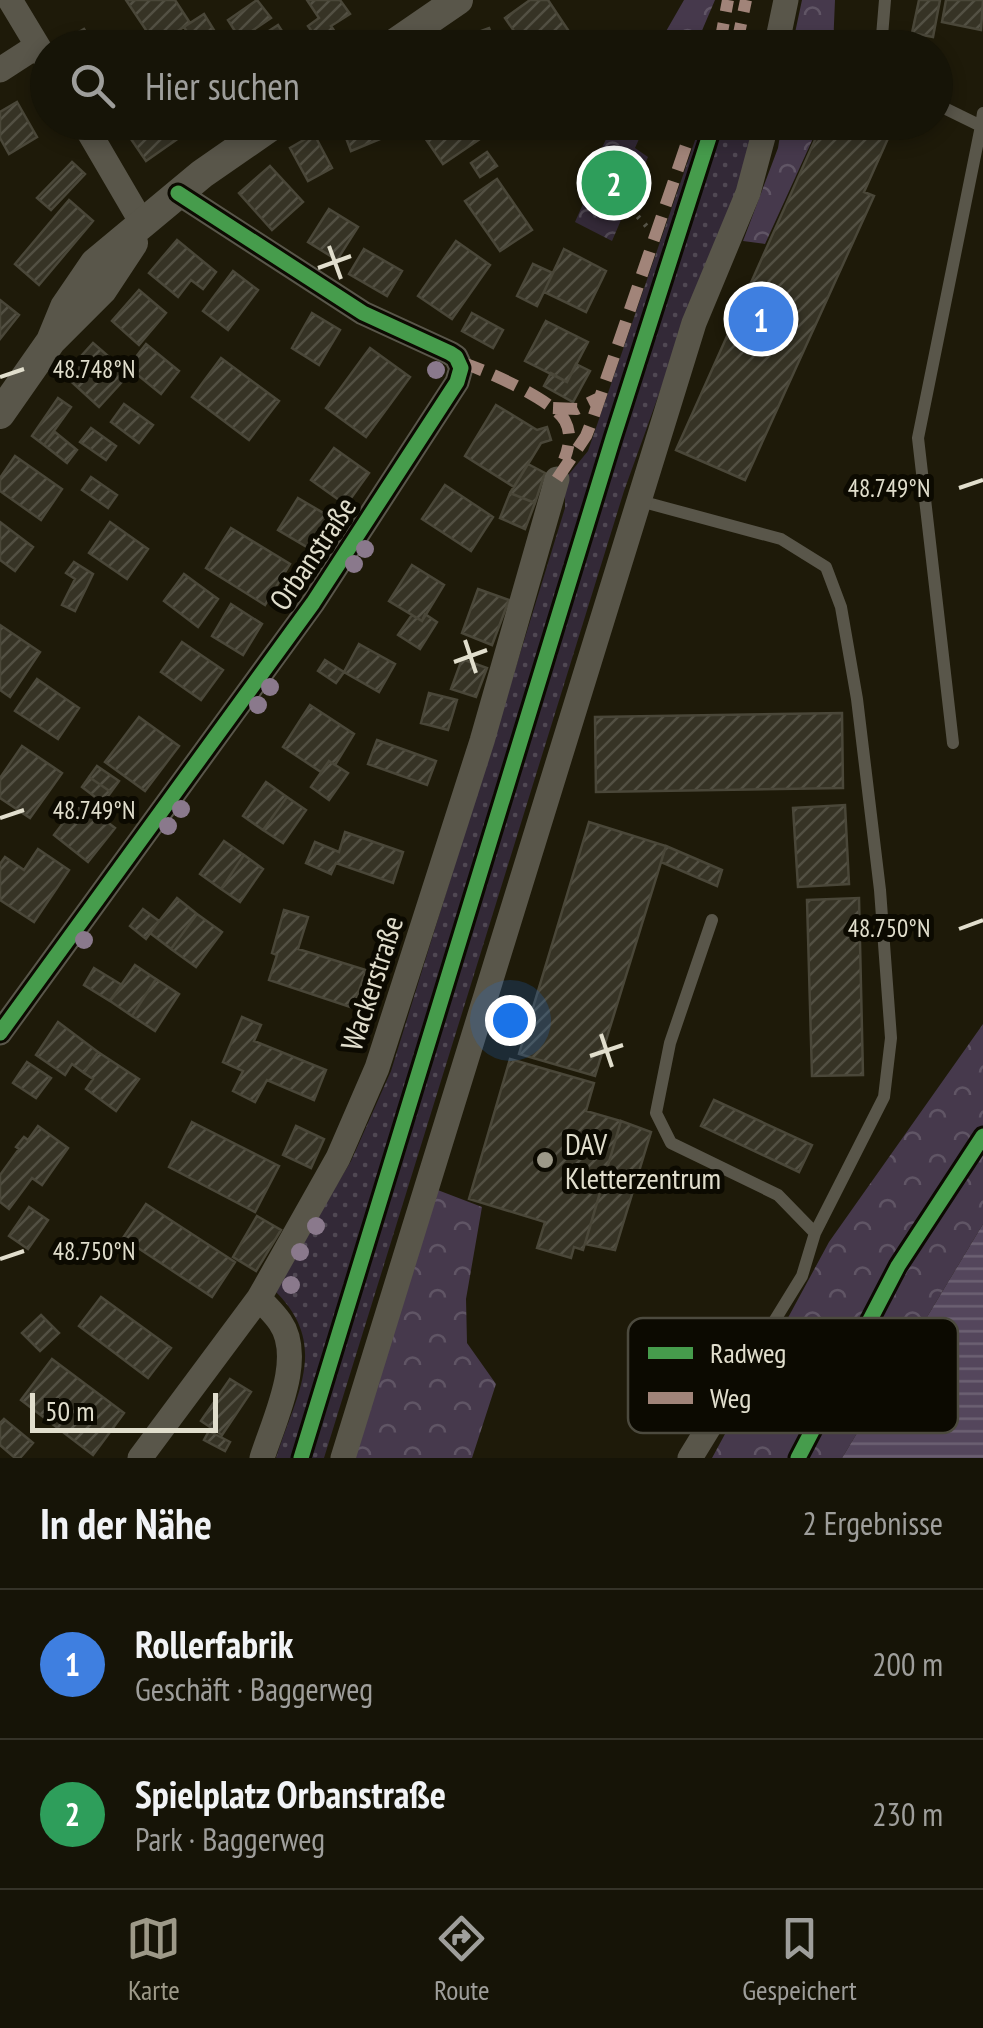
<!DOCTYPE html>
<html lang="de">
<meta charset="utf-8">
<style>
body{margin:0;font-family:"PT Sans Narrow",sans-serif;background:#232115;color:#f1f3f6}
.scale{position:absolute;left:30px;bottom:25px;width:188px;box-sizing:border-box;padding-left:10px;border:5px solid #e1decd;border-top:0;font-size:28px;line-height:35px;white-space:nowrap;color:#e1decd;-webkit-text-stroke:8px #0c0a01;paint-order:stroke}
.you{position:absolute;left:510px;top:1020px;width:35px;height:35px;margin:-25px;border:8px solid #fff;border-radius:50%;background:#1a73e8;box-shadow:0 0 0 15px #1a73e833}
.badge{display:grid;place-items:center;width:65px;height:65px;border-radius:50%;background:#9d9988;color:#fff;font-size:32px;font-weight:700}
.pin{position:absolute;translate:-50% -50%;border:5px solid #fff;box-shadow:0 2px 10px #0006}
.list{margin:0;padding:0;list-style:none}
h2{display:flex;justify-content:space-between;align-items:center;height:130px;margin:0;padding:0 40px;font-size:42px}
h2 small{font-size:32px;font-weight:400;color:#9e9e9b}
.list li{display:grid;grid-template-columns:65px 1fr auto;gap:30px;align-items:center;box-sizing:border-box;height:150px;padding:0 40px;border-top:2px solid #353328}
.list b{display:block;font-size:38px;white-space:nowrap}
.list p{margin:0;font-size:32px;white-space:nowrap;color:#9e9e9b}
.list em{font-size:32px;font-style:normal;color:#9e9e9b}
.icon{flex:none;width:55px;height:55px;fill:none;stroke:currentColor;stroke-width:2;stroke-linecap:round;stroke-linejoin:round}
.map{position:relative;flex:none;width:983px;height:1458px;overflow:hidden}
.search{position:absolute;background:#161407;box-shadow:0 5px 15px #0003;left:30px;right:30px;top:30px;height:110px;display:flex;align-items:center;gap:25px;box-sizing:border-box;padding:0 35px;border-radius:55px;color:#9e9e9b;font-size:38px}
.sheet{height:430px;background:#161407}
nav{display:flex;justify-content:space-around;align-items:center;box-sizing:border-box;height:140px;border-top:2px solid #353328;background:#161407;font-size:28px;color:#9e9e9b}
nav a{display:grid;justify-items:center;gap:5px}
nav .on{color:#9d9988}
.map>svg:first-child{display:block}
.grass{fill:url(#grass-dots)}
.forest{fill:url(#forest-crowns)}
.park{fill:url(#park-crowns)}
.water{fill:url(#water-rules)}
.building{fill:url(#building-hatch);stroke:#4a4739;stroke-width:2.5}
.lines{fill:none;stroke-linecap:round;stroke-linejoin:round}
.path{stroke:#565448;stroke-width:5;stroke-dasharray:2.5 8;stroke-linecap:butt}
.service{stroke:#59564a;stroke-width:12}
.minor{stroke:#59564a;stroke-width:25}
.tertiary{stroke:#59564a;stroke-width:30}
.quiet{stroke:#a18479;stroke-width:12;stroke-dasharray:25 12;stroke-linecap:butt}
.cycleway-casing{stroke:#0c0a01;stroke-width:21}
.cycleway{stroke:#469c4c;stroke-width:15}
.tree{fill:#8a798c}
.ticks{fill:none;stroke:#e1decd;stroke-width:4}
.poi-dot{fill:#9d9988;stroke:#0c0a01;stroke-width:4}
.labels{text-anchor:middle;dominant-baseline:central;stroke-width:10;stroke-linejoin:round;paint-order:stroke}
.street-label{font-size:30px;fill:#e1decd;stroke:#0c0a01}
.poi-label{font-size:30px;fill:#e1decd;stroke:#0c0a01;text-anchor:start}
.key{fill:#0c0a01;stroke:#4c4a3e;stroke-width:2.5}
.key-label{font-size:28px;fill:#e1decd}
.ticks-label{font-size:25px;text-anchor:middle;fill:#e1decd;stroke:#0c0a01;stroke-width:10;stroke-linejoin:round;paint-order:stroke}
</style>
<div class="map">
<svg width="983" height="1458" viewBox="0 0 983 1458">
<defs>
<pattern id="grass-dots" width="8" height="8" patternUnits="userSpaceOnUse" patternTransform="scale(2.5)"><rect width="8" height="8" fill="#332937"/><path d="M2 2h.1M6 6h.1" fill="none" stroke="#504853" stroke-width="1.8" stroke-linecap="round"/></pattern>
<pattern id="forest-crowns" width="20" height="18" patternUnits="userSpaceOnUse" patternTransform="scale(2.5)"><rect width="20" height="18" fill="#46394c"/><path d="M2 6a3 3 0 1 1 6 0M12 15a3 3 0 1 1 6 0" fill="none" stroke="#605565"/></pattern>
<pattern id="park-crowns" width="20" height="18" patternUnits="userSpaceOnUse" patternTransform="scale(2.5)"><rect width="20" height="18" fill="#332937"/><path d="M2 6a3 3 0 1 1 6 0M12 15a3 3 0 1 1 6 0" fill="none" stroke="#504853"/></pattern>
<pattern id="water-rules" width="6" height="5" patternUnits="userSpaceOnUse" patternTransform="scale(2.5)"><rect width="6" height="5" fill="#54465c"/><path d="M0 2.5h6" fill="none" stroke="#6c6072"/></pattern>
<pattern id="building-hatch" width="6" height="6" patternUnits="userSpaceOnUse" patternTransform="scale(2.5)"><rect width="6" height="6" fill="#363325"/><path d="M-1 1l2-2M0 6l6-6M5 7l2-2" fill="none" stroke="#535043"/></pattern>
</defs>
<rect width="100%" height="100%" fill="#1e1a09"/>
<path class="grass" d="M701,123H758L739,191L685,322L624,491L324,1458H276C296,1394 331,1345 274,1290L351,1161L391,1071L565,508V479L588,451Z"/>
<path class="forest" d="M684,0H715L695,47H657Z
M802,0H835L833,47H792Z
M782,123H820L765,244L743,241L778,148Z
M983,1024V1224L842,1458H712L829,1242Z
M435,1189L482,1207L466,1299L467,1343L496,1384L472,1458H355Z"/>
<path class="park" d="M614,123H646L635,148L648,157L612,241L575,222L598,170L593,166Z"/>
<path class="water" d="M983,1224V1458H842Z"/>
<path class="building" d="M126,0H175L190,23L156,45Z
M257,0L271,18L240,39L228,20Z
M307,0H340L350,14L331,26L335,32L320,43L308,26L319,18Z
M530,0H548L580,48H550L542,35L525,47L505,18Z
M919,0H940L933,37L912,33Z
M946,0H983L981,30L942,22Z
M204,14L225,48H197L184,27Z
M278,25L293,48H252L249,44Z
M489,28L497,48H462L459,39Z
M84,29L92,42L84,48H68L64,41Z
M17,102L37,137L9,154L0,138V112Z
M134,122H190L193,128L146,161L131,139L140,132Z
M340,122H373L380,139L351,151Z
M414,122H469L480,139L443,164Z
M823,122L894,125L864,192L874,196L745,480L676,450Z
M314,134L332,168L308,181L290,148Z
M487,152L497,166L480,177L471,163Z
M72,162L85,174L51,210L37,198Z
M270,166L303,202L272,230L239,193Z
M497,179L532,230L500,251L465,201Z
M69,200L93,221L39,285L15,264Z
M329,209L358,227L337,260L308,242Z
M177,240L216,272L203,289L191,280L178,297L149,273Z
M456,241L490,265L452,319L418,296Z
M364,249L402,271L387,296L349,274Z
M564,249L606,271L586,312L544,292Z
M533,264L553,273L537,306L517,296Z
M233,271L258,290L228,330L203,311Z
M139,290L166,313L139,345L112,321Z
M0,300L19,315L0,339Z
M312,313L340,330L319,365L292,348Z
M472,313L503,330L493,348L462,331Z
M546,321L588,342L567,382L525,361Z
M93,343L129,374L99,407L64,375Z
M146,344L179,371L161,394L128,367Z
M370,348L410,377L366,437L326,408Z
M221,358L279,401L249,440L192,397Z
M576,364L590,371L573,402L544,386L551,373L567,382Z
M58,398L71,407L44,445L32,436Z
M124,404L153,425L139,443L111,422Z
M496,405L537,430L547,427L551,440L541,443L514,487L465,456Z
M91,428L116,446L106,460L80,442Z
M55,432L77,450L67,463L44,445Z
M334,448L369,473L346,505L311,480Z
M15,456L62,489L41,520L0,491V478Z
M528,464L545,473L535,503L510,493Z
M91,477L117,495L108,508L82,490Z
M445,485L493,517L471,551L422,519Z
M510,493L535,503L525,529L500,518Z
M298,498L337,521L317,553L278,530Z
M0,522L33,547L15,571L0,560Z
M110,522L148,549L127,579L89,553Z
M231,528L290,564L265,605L206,568Z
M74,562L93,574L75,611L62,605L75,579L66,573Z
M412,565L444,585L422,621L389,601Z
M184,574L218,599L198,627L164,601Z
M478,589L509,600L492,645L462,633Z
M231,604L262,624L243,655L212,636Z
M425,614L437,622L420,649L398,635L412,615L422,621Z
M0,625L40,652L10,697L0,690Z
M182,642L223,670L201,700L161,672Z
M359,644L395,664L379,692L344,672Z
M462,659L487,668L476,697L451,689Z
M325,660L344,672L336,683L318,671Z
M37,679L79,708L58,739L15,711Z
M429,693L457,700L448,730L421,723Z
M310,705L354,734L335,765L329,761L321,772L283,747Z
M842,713L843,788L596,792L595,717Z
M139,717L179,746L145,791L105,762Z
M377,740L436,761L427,785L368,764Z
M22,746L62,773L30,818L0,798V778Z
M329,761L348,773L329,800L311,787Z
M97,766L119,781L111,792L89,777Z
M89,777L111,792L103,803L82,787Z
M266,782L287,797L263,830L243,816Z
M287,797L306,810L283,843L263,830Z
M80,801L115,828L88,862L54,835Z
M845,805L849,884L798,887L793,808Z
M589,822L666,846L595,1076L519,1054Z
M345,832L403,852L393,883L336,863L331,874L306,863L315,842L339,852Z
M224,841L244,855L221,889L200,874Z
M666,846L722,870L717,886L661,862Z
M38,849L69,870L34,922L0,900V864L5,857L24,870Z
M244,855L263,869L240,902L221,889Z
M177,898L197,914L171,949L150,933Z
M859,898L863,1075L812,1076L807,900Z
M143,909L159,921L146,939L130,926Z
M284,910L308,917L298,949L366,970L353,1008L269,980L277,955L272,953Z
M197,914L222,932L196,967L171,949Z
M135,965L156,979L132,1016L110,1001Z
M94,968L122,985L110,1001L84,985Z
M156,979L179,994L155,1031L132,1016Z
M242,1017L261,1025L254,1041L326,1070L314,1100L267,1080L255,1102L233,1091L243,1071L223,1062Z
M58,1022L98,1052L84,1073L72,1064L65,1075L36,1055Z
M98,1052L139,1079L116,1111L86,1089L93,1079L84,1073Z
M510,1059L594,1083L586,1111L621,1121L583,1250L574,1247L571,1258L537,1248L545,1222L469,1199Z
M27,1062L51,1078L36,1098L13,1083Z
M714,1100L812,1145L799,1172L701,1126Z
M621,1121L651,1132L615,1250L585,1244Z
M192,1122L279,1166L255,1212L169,1167Z
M38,1126L68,1148L42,1185L32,1178L9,1209L0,1202V1175L19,1149L16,1147L24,1137L28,1140Z
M296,1126L324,1139L311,1168L283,1155Z
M146,1204L235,1262L212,1297L123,1238Z
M29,1207L48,1220L28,1249L9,1236Z
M257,1216L281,1230L256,1271L233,1257Z
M101,1297L171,1348L148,1378L79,1326Z
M41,1315L59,1333L40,1351L22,1333Z
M52,1359L124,1413L93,1455L21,1400Z
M230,1379L251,1392L222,1435L201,1421Z
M4,1419L33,1443L20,1458H15L0,1445V1423Z
M209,1431L230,1442L225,1451L204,1440Z"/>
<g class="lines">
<path class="path" d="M603,177L656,237"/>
<path class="service" d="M881,48L885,0
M936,104L981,126L983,113
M640,501L781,539L826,567L841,607L857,699L880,890L891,1038L884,1097L815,1233
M953,743L918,438L981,126
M712,920L670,1043L656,1113L671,1143L778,1195L815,1233L802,1276L725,1401"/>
<path class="minor" d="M10,0L48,63
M776,48L786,0
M0,70L37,46
M83,122L142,223
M0,1033L313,603L457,382L461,368L456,357L450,353L363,313L178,193
M259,1298C266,1306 274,1313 280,1322C305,1358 274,1420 262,1458
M140,1458L259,1298L338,1158L377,1068L482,741L557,479
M343,1458L694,323L748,193L767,122
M690,1458L725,1401"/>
<path class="tertiary" d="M388,48L458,0
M51,341L65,307L95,263L202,174L277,122
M0,414L51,341L102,290L133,243"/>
<path class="quiet" d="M719,48L728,0
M736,48L746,0
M459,362C482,368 555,401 565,421C572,434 569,447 564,460
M553,408L577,409L599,398
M557,479L586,436L593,418L694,122"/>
<g class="cycleway-casing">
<path id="cycleway" d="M0,1033L313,603L457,382L461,368L456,357L450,353L363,313L178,193
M301,1458L613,438L714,122
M798,1458L898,1266L983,1136"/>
</g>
<use href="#cycleway" class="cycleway"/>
</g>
<g class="tree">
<circle cx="436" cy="370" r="9"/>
<circle cx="365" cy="549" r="9"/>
<circle cx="354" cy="564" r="9"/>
<circle cx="270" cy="687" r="9"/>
<circle cx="258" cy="705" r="9"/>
<circle cx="181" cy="809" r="9"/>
<circle cx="168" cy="826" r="9"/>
<circle cx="84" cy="940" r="9"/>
<circle cx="316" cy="1226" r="9"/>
<circle cx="300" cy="1252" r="9"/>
<circle cx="291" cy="1285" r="9"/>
</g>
<path class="ticks" d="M329,246L341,279M318,268L351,256M0,377L24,369M959,488L983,480M465,640L476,673M454,662L487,650M0,818L24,810M959,929L983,920M601,1034L612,1067M590,1056L623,1045M0,1259L24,1251"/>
<circle class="poi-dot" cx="545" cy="1160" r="10"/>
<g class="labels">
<g class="street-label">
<text transform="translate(312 553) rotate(-56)">Orbanstraße</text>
<text transform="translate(371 983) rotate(-72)">Wackerstraße</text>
</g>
<g class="poi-label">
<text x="565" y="1143">DAV<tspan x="565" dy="34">Kletterzentrum</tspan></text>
</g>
</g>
<rect x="628" y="1318" width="330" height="115" rx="15" class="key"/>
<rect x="648" y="1347" width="45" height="12" fill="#469c4c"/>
<rect x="648" y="1392" width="45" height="12" fill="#a18479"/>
<g class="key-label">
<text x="710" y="1363">Radweg</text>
<text x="710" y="1408">Weg</text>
</g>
<g class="ticks-label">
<text x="94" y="378">48.748°N</text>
<text x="889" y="497">48.749°N</text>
<text x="94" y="819">48.749°N</text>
<text x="889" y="937">48.750°N</text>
<text x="94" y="1260">48.750°N</text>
</g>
</svg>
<div class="scale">50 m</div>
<div class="you"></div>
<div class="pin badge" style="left:761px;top:319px;background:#3f7fe0">1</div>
<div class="pin badge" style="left:614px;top:183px;background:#2e9e5b">2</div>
<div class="search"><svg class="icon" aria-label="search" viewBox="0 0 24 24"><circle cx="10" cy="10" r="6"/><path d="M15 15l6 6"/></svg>Hier suchen</div>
</div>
<section class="sheet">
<h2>In der Nähe<small>2 Ergebnisse</small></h2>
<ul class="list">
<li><span class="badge" style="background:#3f7fe0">1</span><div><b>Rollerfabrik</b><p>Geschäft · Baggerweg</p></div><em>200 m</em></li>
<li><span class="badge" style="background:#2e9e5b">2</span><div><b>Spielplatz Orbanstraße</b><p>Park · Baggerweg</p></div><em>230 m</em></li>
</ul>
</section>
<nav>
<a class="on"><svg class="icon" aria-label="map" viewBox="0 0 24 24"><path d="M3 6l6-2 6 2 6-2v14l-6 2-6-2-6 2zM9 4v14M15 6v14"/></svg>Karte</a>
<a><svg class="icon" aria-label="directions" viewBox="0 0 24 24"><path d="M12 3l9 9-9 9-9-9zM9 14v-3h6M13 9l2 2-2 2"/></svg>Route</a>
<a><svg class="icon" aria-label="saved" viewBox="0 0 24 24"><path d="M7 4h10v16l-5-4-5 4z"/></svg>Gespeichert</a>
</nav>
